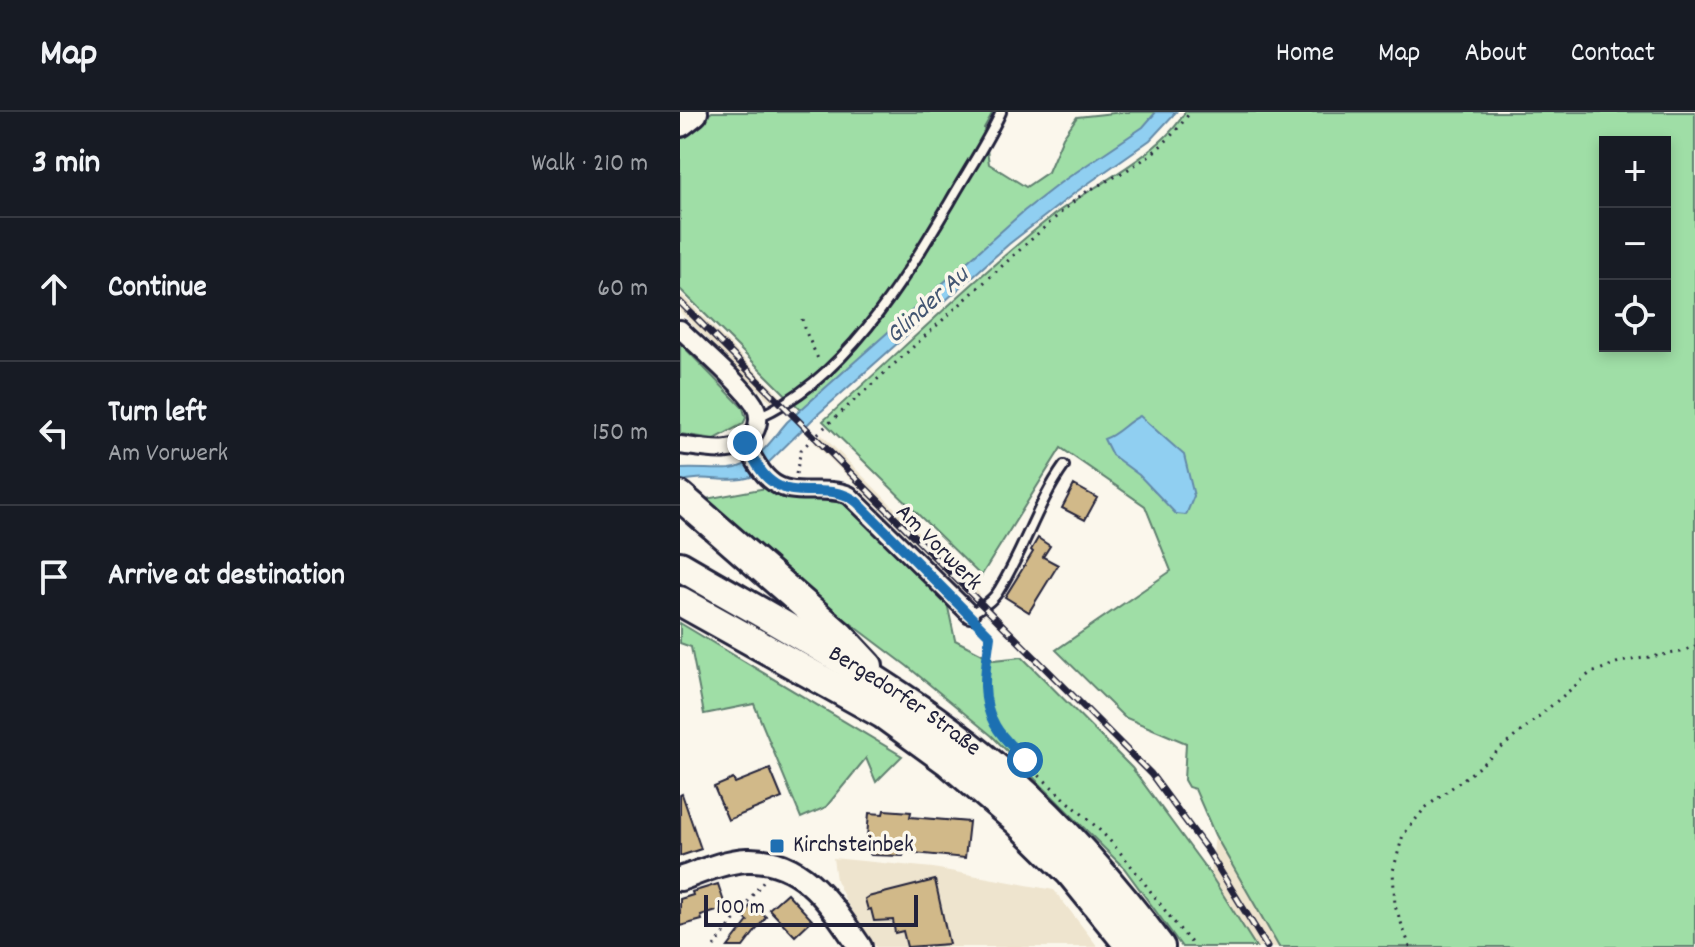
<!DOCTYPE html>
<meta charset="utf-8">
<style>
body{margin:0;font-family:Dekko,sans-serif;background:#242831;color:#f1f3f6}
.controls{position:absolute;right:24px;top:24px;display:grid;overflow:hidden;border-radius:0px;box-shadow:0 4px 12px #0003}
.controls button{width:72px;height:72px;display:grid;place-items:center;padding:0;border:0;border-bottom:2px solid #363941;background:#171b24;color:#f1f3f6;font:40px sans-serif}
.scale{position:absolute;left:24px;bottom:20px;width:214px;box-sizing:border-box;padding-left:8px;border:4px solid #22223b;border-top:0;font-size:22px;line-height:28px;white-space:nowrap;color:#22223b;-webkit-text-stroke:6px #fbf7ec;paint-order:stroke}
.stop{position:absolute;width:24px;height:24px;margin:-18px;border:6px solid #1f6fb2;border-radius:50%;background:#fff}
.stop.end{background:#1f6fb2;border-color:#fff;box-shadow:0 2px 8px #0008}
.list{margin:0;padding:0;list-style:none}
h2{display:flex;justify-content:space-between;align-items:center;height:104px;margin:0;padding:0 32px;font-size:34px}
h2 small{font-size:26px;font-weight:400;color:#9ea1a6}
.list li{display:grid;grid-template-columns:52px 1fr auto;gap:24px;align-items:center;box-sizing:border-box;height:144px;padding:0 32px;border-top:2px solid #363941}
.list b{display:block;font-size:30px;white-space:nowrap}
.list p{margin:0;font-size:26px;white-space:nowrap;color:#9ea1a6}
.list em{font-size:26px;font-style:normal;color:#9ea1a6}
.icon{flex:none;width:44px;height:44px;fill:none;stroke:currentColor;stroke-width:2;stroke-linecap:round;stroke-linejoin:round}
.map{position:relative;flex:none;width:1015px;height:835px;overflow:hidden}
header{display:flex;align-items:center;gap:48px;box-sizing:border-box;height:112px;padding:0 40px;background:#171b24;border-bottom:2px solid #363941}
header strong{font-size:38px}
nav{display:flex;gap:44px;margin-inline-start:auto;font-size:28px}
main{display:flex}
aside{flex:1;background:#171b24}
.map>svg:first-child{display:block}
.built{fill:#eee4ce}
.green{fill:#9fdea6;stroke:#608070;stroke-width:2;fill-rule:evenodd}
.water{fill:#90cff1;stroke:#648aa8;stroke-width:2}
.building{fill:#d1b989;stroke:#22223b;stroke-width:2}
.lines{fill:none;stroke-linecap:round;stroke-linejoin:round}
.lane-casing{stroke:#22223b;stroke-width:14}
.street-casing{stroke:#22223b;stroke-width:22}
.secondary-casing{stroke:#22223b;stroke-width:28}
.highway-casing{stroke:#22223b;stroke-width:34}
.path{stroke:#22223b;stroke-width:3;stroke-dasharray:2 6;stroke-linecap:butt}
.lane{stroke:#fbf7ec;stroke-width:8}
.street{stroke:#fbf7ec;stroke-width:16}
.secondary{stroke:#fbf7ec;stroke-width:22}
.highway{stroke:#fbf7ec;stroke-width:28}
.rail-casing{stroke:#22223b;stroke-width:7}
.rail{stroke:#fbf7ec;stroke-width:4;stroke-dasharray:12;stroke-linecap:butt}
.route{stroke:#1f6fb2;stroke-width:10}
.poi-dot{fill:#1f6fb2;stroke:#fbf7ec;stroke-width:3}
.labels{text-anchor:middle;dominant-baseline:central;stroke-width:7;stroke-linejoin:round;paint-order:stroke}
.street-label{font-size:24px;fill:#22223b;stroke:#fbf7ec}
.poi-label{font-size:24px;fill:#22223b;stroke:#fbf7ec;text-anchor:start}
.water-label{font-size:26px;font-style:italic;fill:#435672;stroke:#fbf7ec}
</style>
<header>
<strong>Map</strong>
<nav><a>Home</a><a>Map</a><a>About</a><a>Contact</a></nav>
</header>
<main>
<aside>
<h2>3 min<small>Walk · 210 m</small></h2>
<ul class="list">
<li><svg class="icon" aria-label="ahead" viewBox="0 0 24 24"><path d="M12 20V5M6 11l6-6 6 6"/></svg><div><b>Continue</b></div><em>60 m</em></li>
<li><svg class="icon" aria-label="left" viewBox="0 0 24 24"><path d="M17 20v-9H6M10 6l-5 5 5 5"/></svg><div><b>Turn left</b><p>Am Vorwerk</p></div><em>150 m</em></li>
<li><svg class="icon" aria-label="arrive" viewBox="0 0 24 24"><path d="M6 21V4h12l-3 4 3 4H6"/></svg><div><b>Arrive at destination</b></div></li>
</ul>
</aside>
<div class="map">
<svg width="1015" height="835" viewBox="0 0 1015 835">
<rect width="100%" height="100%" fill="#fbf7ec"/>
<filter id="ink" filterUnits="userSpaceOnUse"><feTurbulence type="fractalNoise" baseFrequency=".0125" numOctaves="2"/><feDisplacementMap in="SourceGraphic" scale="16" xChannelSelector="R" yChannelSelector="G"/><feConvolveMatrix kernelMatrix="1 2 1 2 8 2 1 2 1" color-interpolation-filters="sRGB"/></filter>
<g filter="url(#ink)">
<path class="built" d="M0,181L102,286L93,292L0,200Z
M142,323L300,482L293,489L134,331Z
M535,723L599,835H576L531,762Z
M153,746L253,756L374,778L418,835H196L167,791L156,768Z"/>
<path class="green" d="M32,0H313L304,16L309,52L346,75L368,60L383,25L397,5L443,0H482L477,8L400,62L122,299L0,177V24Z
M505,0H1015V835H599L535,723L515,677L508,675L504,668L506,631L444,605L376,538L491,459L465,394L381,336L301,464L143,309C219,241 292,168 371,105C410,75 482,42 505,0ZM925,30H985V234H925Z
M0,231L63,296L66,306L63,312L35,327L0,322Z
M86,376L121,385L163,391L266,486L275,528L314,548L342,545L452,656L530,762L576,835H502L444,756L312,624L227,554L108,464L20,388Z
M0,511L222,644L196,670L186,646L146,695L121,706L74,592L24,602L11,535L0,531Z"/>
<path class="water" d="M476,0H496L470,28L396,80L329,132L136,304L76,363C52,374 25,361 0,370V357C17,356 34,358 50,357C76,354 92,327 107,310L344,99L380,71L463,15Z
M460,304L504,343L514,384L506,403L496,402L459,363L432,343L424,327C439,322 446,310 460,304Z"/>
<path class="building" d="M394,373L417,386L405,408L382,396Z
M358,426L370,434L363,445L378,453L349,500L325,485L353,440L351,438Z
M90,657L102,686L48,708L34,675L53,667L55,671Z
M2,682L21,737L0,744V683Z
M204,698L231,700L230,705L289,710L285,746L224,740L223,744L191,743L186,737L189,701L203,702Z
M255,768L269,832L227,835L223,819L215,821L213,808L194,809L191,797L188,798L185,787L188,785Z
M38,772L46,796L21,804L22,808L0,814V787L13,783L12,780Z
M107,781L132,808L115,824L89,797Z
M71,793L86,805L63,835H48L68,809L62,804Z"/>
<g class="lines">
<g class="lane-casing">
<path id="lane" d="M78,305C166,267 223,169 270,90C287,60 307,31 321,0
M290,502C301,496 313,489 319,478C344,438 357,392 384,354"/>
</g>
<g class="street-casing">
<path id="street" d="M0,217C19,236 61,271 74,292C79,301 80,311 74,321C61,346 23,336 0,333
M65,331C72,343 79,359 90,368C110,387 144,372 169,383L290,502"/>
</g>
<g class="secondary-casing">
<path id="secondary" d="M0,767C20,760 45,749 67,748C124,746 151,793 180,835"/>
</g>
<g class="highway-casing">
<g id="highway">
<path d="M0,10L13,0"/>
<path d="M0,384L160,524L188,554"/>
<path id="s1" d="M0,454C113,520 233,581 330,668C386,718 436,776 480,835"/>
<path d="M0,489L203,602L269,650L337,708L390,760L451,835"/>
</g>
</g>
<path class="path" d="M122,207L124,216L139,249
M116,362L121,338L134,325L376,105C387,96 398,84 411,77C453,56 483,40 510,0
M298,511L310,524C307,548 301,573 308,596C320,640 400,695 431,730C461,763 485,802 515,835
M34,835L84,768
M730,835L715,794L713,759L723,723L745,696L794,659L909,562L939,550L1001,540L1015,534"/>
<use href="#lane" class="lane"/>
<use href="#street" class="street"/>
<use href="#secondary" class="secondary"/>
<use href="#highway" class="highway"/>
<g class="rail-casing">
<path id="rail" d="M0,190L471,662L528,739L587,835"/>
</g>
<use href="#rail" class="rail"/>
</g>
</g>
<g class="lines" filter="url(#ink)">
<path class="route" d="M65,331C72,343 79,360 91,369C115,389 151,369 177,390L310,524C306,554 299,585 315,613C322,626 335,637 345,648"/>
</g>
<rect class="poi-dot" x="89" y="726" width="16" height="16" rx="4"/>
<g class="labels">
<g class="street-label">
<text transform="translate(258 436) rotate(45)">Am Vorwerk</text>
<text stroke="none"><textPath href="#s1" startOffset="262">Bergedorfer Straße</textPath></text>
</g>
<g class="poi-label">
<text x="113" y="734">Kirchsteinbek</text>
</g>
<g class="water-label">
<text transform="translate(248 194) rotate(-42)">Glinder Au</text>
</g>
</g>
</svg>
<div class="controls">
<button>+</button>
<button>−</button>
<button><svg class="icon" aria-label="locate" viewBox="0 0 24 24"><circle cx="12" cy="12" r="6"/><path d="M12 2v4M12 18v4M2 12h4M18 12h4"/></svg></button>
</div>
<div class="scale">100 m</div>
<div class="stop" style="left:345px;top:648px"></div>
<div class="stop end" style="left:65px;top:331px"></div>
</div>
</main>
